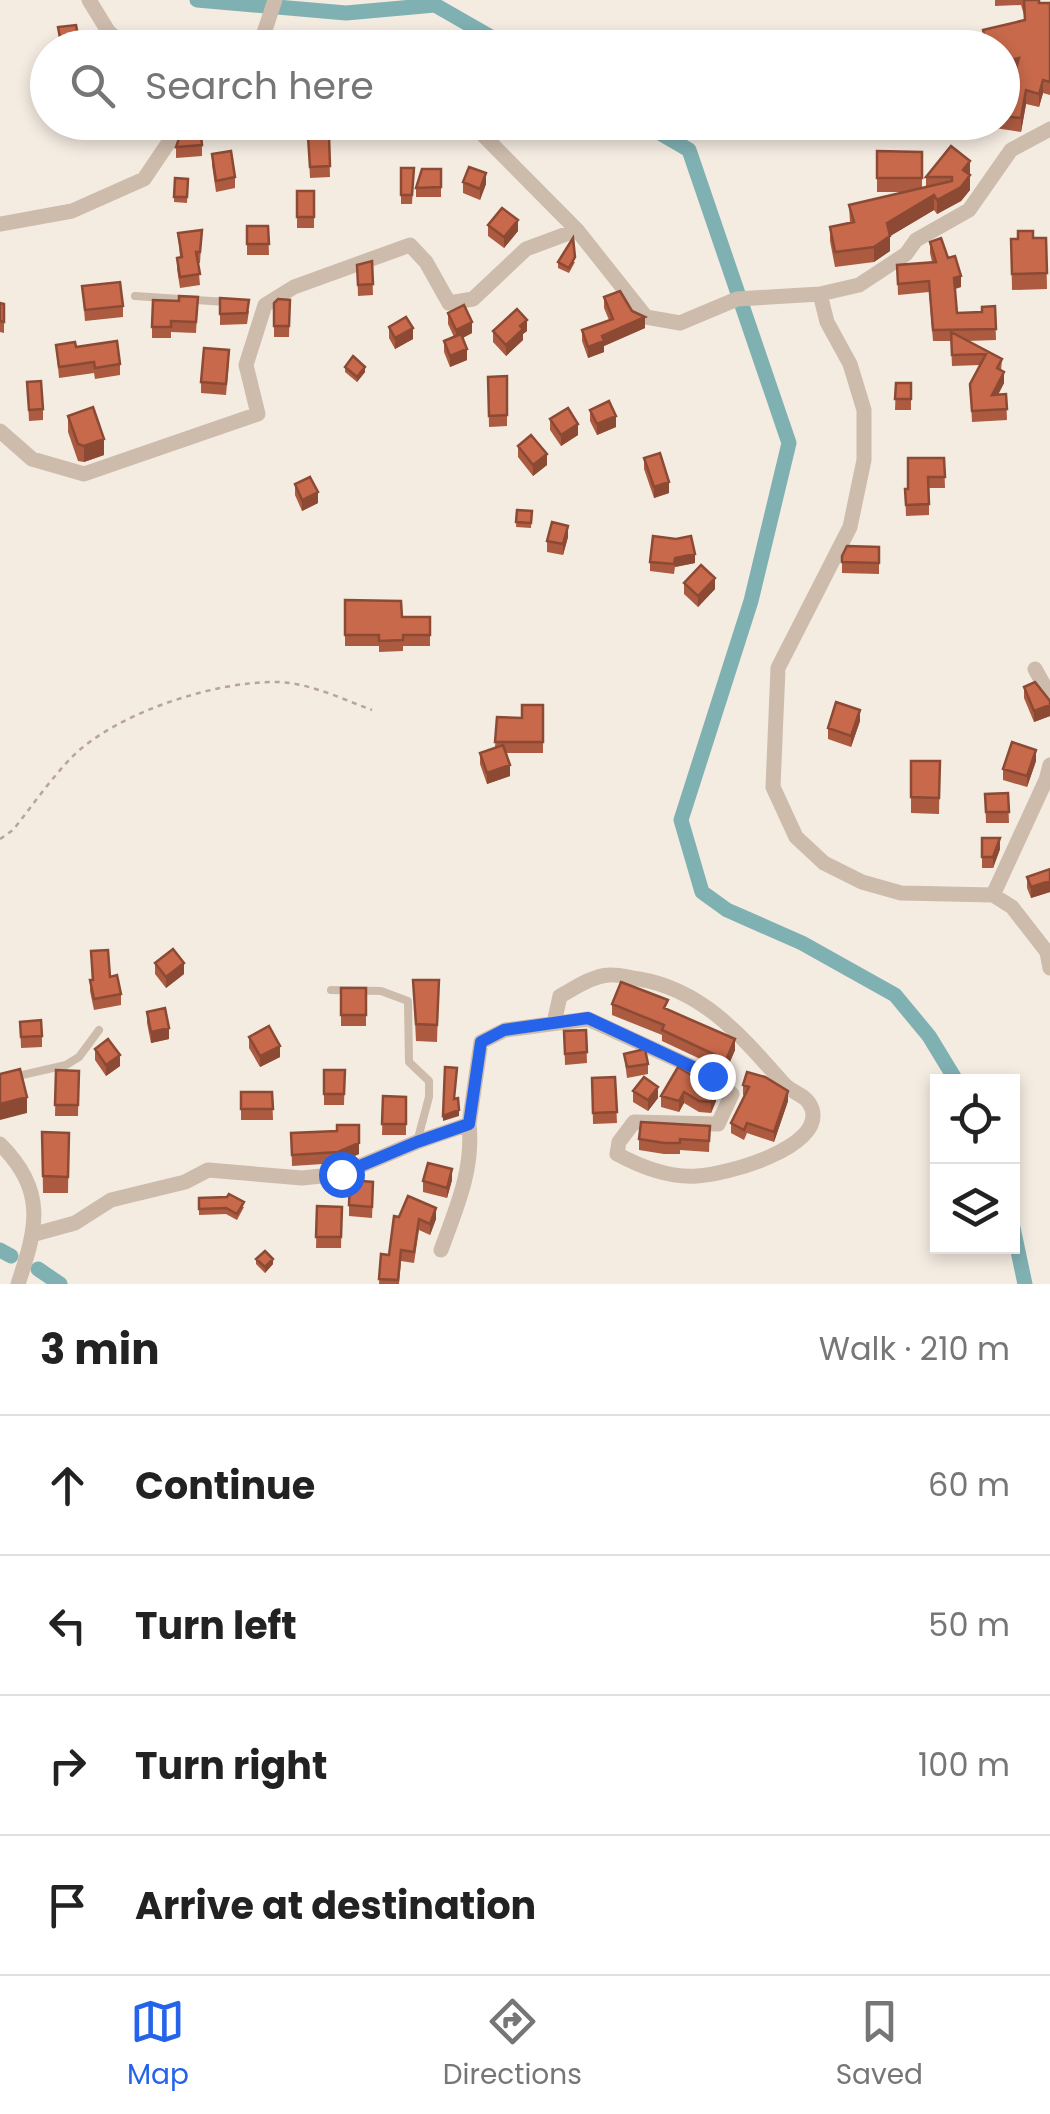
<!DOCTYPE html>
<meta charset="utf-8">
<style>
body{margin:0;font-family:Poppins,sans-serif;background:#f6f6f6;color:#222}
.controls{position:absolute;right:30px;bottom:30px;display:grid;overflow:hidden;border-radius:0px;box-shadow:0 5px 15px #0003}
.controls button{width:90px;height:90px;display:grid;place-items:center;padding:0;border:0;border-bottom:2px solid #e0e0e0;background:#fff;color:#222;font:50px sans-serif}
.stop{position:absolute;width:30px;height:30px;margin:-22px;border:8px solid #2563eb;border-radius:50%;background:#fff}
.stop.end{background:#2563eb;border-color:#fff;box-shadow:0 2px 10px #0008}
.list{margin:0;padding:0;list-style:none}
h2{display:flex;justify-content:space-between;align-items:center;height:130px;margin:0;padding:0 40px;font-size:42px}
h2 small{font-size:32px;font-weight:400;color:#767676}
.list li{display:grid;grid-template-columns:65px 1fr auto;gap:30px;align-items:center;box-sizing:border-box;height:140px;padding:0 40px;border-top:2px solid #e0e0e0}
.list b{display:block;font-size:38px;white-space:nowrap}
.list em{font-size:32px;font-style:normal;color:#767676}
.icon{flex:none;width:55px;height:55px;fill:none;stroke:currentColor;stroke-width:2;stroke-linecap:round;stroke-linejoin:round}
.map{position:relative;flex:none;width:1050px;height:1284px;overflow:hidden}
.search{position:absolute;background:#fff;box-shadow:0 5px 15px #0003;left:30px;right:30px;top:30px;height:110px;display:flex;align-items:center;gap:25px;box-sizing:border-box;padding:0 35px;border-radius:55px;color:#767676;font-size:38px}
.sheet{height:690px;background:#fff}
nav{display:flex;justify-content:space-around;align-items:center;box-sizing:border-box;height:140px;border-top:2px solid #e0e0e0;background:#fff;font-size:28px;color:#767676}
nav a{display:grid;justify-items:center;gap:5px}
nav .on{color:#2563eb}
.map>svg:first-child{display:block}
.lines{fill:none;stroke-linecap:round;stroke-linejoin:round}
.canal{stroke:#7fb0b2;stroke-width:15}
.path{stroke:#b9a596;stroke-width:2.5;stroke-dasharray:5 5;stroke-linecap:butt}
.lane{stroke:#cdbbac;stroke-width:8}
.street{stroke:#cdbbac;stroke-width:15}
.wall{fill:#ac5a40}
.shaded-wall{fill:#8c4a34}
.building{fill:#c8694b;stroke:#8c4a34;stroke-width:2.5}
.route{stroke:#2563eb;stroke-width:12}
</style>
<div class="map">
<svg width="1050" height="1284" viewBox="0 0 1050 1284">
<rect width="100%" height="100%" fill="#f4ebe1"/>
<g class="lines">
<path class="canal" d="M197,0L346,13L435,5L510,48
M641,122L689,150L789,443L751,601L681,820L702,892L727,910L802,943L895,995L929,1036L957,1082
M1012,1223L1025,1284
M0,1250L11,1256
M38,1269L60,1284"/>
<path class="path" d="M0,839L13,830C32,806 50,780 71,758C115,713 215,681 277,682C310,683 342,699 372,710"/>
<path class="lane" d="M135,296L226,302
M331,990L381,991L408,1001L409,1062L429,1081V1097L417,1142
M0,1080L66,1065L79,1057L99,1030"/>
<path class="street" d="M89,0L108,31L127,48
M259,48L275,0
M464,122L477,129L577,230
M0,224L72,211L144,179L173,136L192,122
M820,294L827,322L850,364L864,410V460L850,527L778,668L773,787L796,837L824,863L862,882L901,893L993,895L1012,907L1047,952L1050,968
M0,431L32,459L84,474L258,414L246,365L265,305L294,287L410,245L426,262L449,303L473,299L526,249L577,230L646,317L680,323L737,299L820,294L859,285L906,254L916,240L969,210L1011,150L1050,129
M1035,669L1050,696
M993,895L1046,780L1050,765
M0,1144C47,1191 37,1227 18,1284
M35,1234L75,1223L111,1200L185,1182L208,1170L302,1178L341,1174L417,1142L469,1124L481,1042L505,1030L588,1019L712,1076L732,1094L718,1124L634,1122L619,1142L617,1154C641,1167 669,1178 697,1176C725,1175 824,1148 812,1109C807,1094 793,1094 784,1084C743,1038 704,990 639,979C630,978 618,974 609,975C592,976 575,988 560,996L554,1023
M441,1250C456,1209 474,1169 469,1124"/>
</g>
<path class="wall" d="M995,0H1039V3H1050V95L1043,93L1039,107L1026,104L1021,132L995,128V122H1002V92L1009,93L1014,73L1002,76V48H984L983,30L1025,20V18L1021,5L995,6Z
M58,27L79,41V48H60Z
M215,122H249V128H244V134L217,137Z
M390,122H406L405,139L390,138Z
M485,122H501L494,130Z
M903,122H934L933,134L903,132Z
M329,136L330,177L310,178L308,137Z
M202,145V156L176,158V147Z
M877,151L922,152V188L926,187V177L970,161V190L961,201L937,214L934,210L890,236V251L874,262L835,267L830,241V227L850,223L849,205L907,192H877Z
M212,154L235,177V188L216,192L212,165Z
M401,168H414L412,204H401Z
M441,169V197H416V188Z
M175,178L188,179L187,203L174,202Z
M463,182L486,184L480,200L463,193Z
M297,191H314V228H297Z
M488,225L518,231L504,248L488,236Z
M247,226H268L269,255H247Z
M202,230L200,263H198L200,285L180,288L177,269V258L180,257L178,233Z
M1046,238L1047,289L1012,290L1011,239Z
M930,242L948,258L961,287L955,289L957,313L982,312L995,306L996,340L967,341L1002,359L1001,371L1004,383L998,395L1006,394L1007,420L972,422L970,384L980,365L952,366L951,341H933L929,292L898,295L897,265L932,262L930,253Z
M372,261L373,295L358,296L357,265Z
M558,262H575L569,273L558,268Z
M82,286L123,306V317L85,321Z
M198,297L196,333L171,332V338H152V327L179,301Z
M604,297L632,311L645,328L604,346V352L588,358L582,341V330L609,320L604,308Z
M220,298L249,311L247,324L220,325Z
M290,300L289,337H274V303Z
M0,303L4,304V333L0,332Z
M448,313L472,333L463,338L467,360L450,367L444,352V341L454,337L448,324Z
M389,327L413,339L395,349L389,338Z
M493,331H527L523,334V340L506,356L493,342Z
M56,345L76,347L120,364V375L95,379L94,373L59,378Z
M229,361L226,395L201,393V382Z
M345,367L365,372L357,382L345,372Z
M507,376V426L489,427L488,377Z
M27,382L43,409V420L29,421Z
M896,383H911V410H895Z
M590,410L616,427L597,435L590,421Z
M68,416L104,455L84,462L78,461L68,432Z
M550,419L578,435L561,446L550,430Z
M518,446L547,465L533,476L518,457Z
M644,458L669,493L654,498L644,469Z
M944,458L945,488H929V515L906,516L905,489H908Z
M295,484L318,503L302,511L295,495Z
M517,510L532,511L531,528L516,527Z
M568,537L563,555L547,552V541Z
M879,547V574L842,573V556Z
M650,562L695,563L675,567L674,574L650,571Z
M684,583L715,589L698,607L684,594Z
M345,600L402,617H430V646H403V651L379,652V646H345Z
M1024,687L1050,701V716L1034,722L1024,698Z
M543,705V753H506L510,776L487,784L480,764V753L495,748L497,717L522,718Z
M860,721L851,747L828,739V728Z
M911,761H940L939,814L911,813Z
M1036,761L1027,787L1003,780V769Z
M1008,793L1009,823H986L985,794Z
M982,838L1000,849L993,868H982Z
M1050,869V892L1031,898L1027,888V877Z
M91,951L121,994V1005L94,1010L90,991V980H92Z
M155,963L184,974L166,988L155,974Z
M413,980H439L437,1042L416,1041Z
M341,988H366V1026H341Z
M612,1004L668,1010L735,1050L726,1071L662,1041V1035L612,1015Z
M147,1012L169,1039L151,1043L147,1023Z
M20,1022L42,1036V1047L21,1048Z
M586,1030L587,1063L565,1065L564,1031Z
M249,1037L280,1057L260,1067L249,1048Z
M95,1049L120,1066L106,1076L95,1060Z
M624,1054L648,1064V1074L627,1078Z
M678,1067L716,1101L711,1113L699,1112L684,1103L679,1112L661,1107V1096Z
M56,1070L79,1071L78,1116H55Z
M324,1070H345L344,1105H324Z
M615,1077L617,1123L593,1124L592,1078Z
M743,1085L788,1101L774,1142L747,1133L744,1140L731,1133V1123L745,1096L743,1095Z
M633,1091L658,1098L648,1111L633,1102Z
M241,1092H272L273,1120H241Z
M383,1096L406,1097V1135H382Z
M359,1125V1154L338,1163L292,1166L291,1133L337,1131Z
M710,1126L709,1152L680,1150V1154H664L639,1150V1139Z
M42,1132L69,1133L68,1193H43Z
M452,1180L447,1198L423,1192V1181Z
M373,1193L372,1218L349,1216V1205Z
M199,1198L244,1207L237,1220L226,1214L199,1215Z
M317,1206L342,1207L341,1248H316Z
M394,1216L436,1219L430,1235L419,1230L414,1263L401,1261L399,1284H379L381,1254L389,1255Z
M256,1259L273,1264L265,1273L256,1264Z"/>
<path class="shaded-wall" d="M1019,58V72L1002,76V62Z
M1043,80V93L1039,107V94Z
M1026,90V104L1021,132V118Z
M970,161V190L961,201L937,214V200Z
M486,173V184L480,200V189Z
M934,195V210L887,238V223Z
M518,220V231L504,248V237Z
M890,236V251L874,262V247Z
M961,276V287L954,289V278Z
M645,317V328L604,346V352L588,358V347L602,336Z
M527,320V331L523,334V340L506,356V345L520,326Z
M472,322V333L456,341V330Z
M413,328V339L395,349V338Z
M467,349V360L450,367V356Z
M365,367V372L357,382V377Z
M1004,372V383L992,406V395Z
M616,416V427L597,435V424Z
M578,424V435L561,446V435Z
M104,439V455L84,462V446Z
M547,454V465L533,476V465Z
M669,482V493L654,498V487Z
M318,492V503L302,511V500Z
M568,526V537L563,555V544Z
M695,554V563L675,567V558Z
M715,578V589L698,607V596Z
M1050,705V716L1034,722V711Z
M860,710V721L851,747V736Z
M1036,750V761L1027,787V776Z
M510,765V776L487,784V773Z
M1000,838V849L993,868V857Z
M1050,881V892L1031,898V887Z
M184,963V974L166,988V977Z
M169,1028V1039L151,1043V1032Z
M735,1039V1050L726,1071V1060Z
M280,1046V1057L260,1067V1056Z
M120,1055V1066L106,1076V1065Z
M658,1087V1098L648,1111V1100Z
M716,1090V1101L711,1113V1102Z
M788,1091V1101L774,1142V1132Z
M684,1092V1103L679,1112V1101Z
M27,1097V1113L0,1120V1104Z
M459,1110V1116L443,1121V1116Z
M359,1143V1154L338,1163V1152Z
M452,1169V1180L447,1198V1188Z
M436,1208V1219L430,1235V1224Z
M273,1259V1264L265,1273V1267Z"/>
<path class="building" d="M1024,0H1039V3H1050V82L1043,80L1039,94L1026,90L1021,118L1002,116V92L1009,93L1019,58L1002,62V48H987L983,30L1025,20Z
M76,25L79,41L61,43L58,27Z
M97,44L98,48H86V45Z
M217,122H244V123L217,126Z
M390,122H405V128L390,127Z
M200,123L202,145L176,147L181,133L194,124Z
M329,136L330,166L310,167L308,137Z
M951,146L970,161L963,170L970,175L961,187L937,200L934,195L887,223L890,236L874,247L835,252L830,227L854,222L849,205L952,181V177H926Z
M231,151L235,177L216,181L212,154Z
M877,151L922,152V178H877Z
M469,167L486,173L480,189L463,182Z
M401,168H414L412,195H401Z
M422,169H441V187L416,188Z
M175,178L188,179L187,197H174Z
M297,191H314V217H297Z
M502,208L518,220L504,237L488,225Z
M247,226H268L269,244H247Z
M202,230L200,252H196L200,274L180,277L177,258L182,257L178,233Z
M1018,231H1033V238H1046L1047,273L1012,274L1011,239H1018Z
M573,238L575,257L569,268L558,262Z
M941,238L948,258L955,256L961,276L954,278L957,313L982,312V307L995,306L996,329L933,330L929,281L898,284L897,265L936,262L930,242Z
M372,261L373,284L358,285L357,265Z
M120,282L123,306L85,310L82,286Z
M620,291L632,311L645,317L602,336L604,341L588,347L582,330L613,319L604,297Z
M179,296L198,297L196,322L171,321V327H152L153,300L179,301Z
M220,298L249,300L247,313L220,314Z
M278,299L290,300L289,326H274V303Z
M0,303L4,304V322L0,321Z
M464,305L472,322L456,330L448,313Z
M517,309L527,320L520,326L523,329L506,345L493,331Z
M406,317L413,328L395,338L389,327Z
M951,332L1002,359L997,368L1004,372L992,395L1006,394L1007,409L972,411L970,384L986,354L952,355Z
M461,334L467,349L450,356L444,341Z
M117,341L120,364L95,368L94,362L59,367L56,345L75,342L76,347Z
M204,348L229,350L226,384L201,382Z
M353,356L365,367L357,377L345,367Z
M507,376V415L489,416L488,377Z
M41,381L43,409L29,410L27,382Z
M896,383H911V399H895Z
M609,401L616,416L597,424L590,410Z
M93,407L104,439L84,446L78,444L68,416Z
M568,408L578,424L561,435L550,419Z
M531,435L547,454L533,465L518,446Z
M660,453L669,482L654,487L644,458Z
M908,458H944L945,477H928L929,504L906,505L905,489H908Z
M310,477L318,492L302,500L295,484Z
M517,510L532,511L531,523L516,522Z
M552,522L568,526L563,544L547,541Z
M653,536L676,539L691,536L695,554L675,558L674,564L650,562Z
M847,546L879,547V563L842,562V556Z
M701,565L715,578L698,596L684,583Z
M345,600L401,601L402,617H430V635H403V640L379,641V635H345Z
M1035,682L1050,701V705L1034,711L1024,687Z
M836,702L860,710L851,736L828,728Z
M522,705H543V742H495L497,717L522,718Z
M1012,742L1036,750L1027,776L1003,769Z
M503,745L510,765L487,773L480,753Z
M911,761H940L939,798L911,797Z
M1008,793L1009,812H986L985,794Z
M982,838H1000L993,857H982Z
M1050,869V881L1031,887L1027,877Z
M173,949L184,963L166,977L155,963Z
M108,950L110,977L117,975L121,994L94,999L90,980H93L91,951Z
M413,980H439L437,1025L416,1024Z
M621,982L668,1000L664,1008L735,1039L726,1060L662,1030L664,1025L612,1004Z
M341,988H366V1015H341Z
M165,1008L169,1028L151,1032L147,1012Z
M41,1020L42,1036L21,1037L20,1022Z
M269,1026L280,1046L260,1056L249,1037Z
M586,1030L587,1052L565,1054L564,1031Z
M108,1039L120,1055L106,1065L95,1049Z
M645,1049L648,1064L627,1067L624,1054Z
M445,1067L457,1068L454,1099L458,1098L459,1110L443,1116Z
M678,1067L716,1090L711,1102L699,1101L684,1092L679,1101L661,1096Z
M20,1069L27,1097L0,1104V1074Z
M56,1070L79,1071L78,1105H55Z
M324,1070H345L344,1094H324Z
M747,1072L765,1077L788,1091L774,1132L747,1123L744,1130L731,1123L749,1087L743,1085Z
M615,1077L617,1112L593,1113L592,1078Z
M644,1077L658,1087L648,1100L633,1091Z
M241,1092H272L273,1109H241Z
M383,1096L406,1097V1124H382Z
M641,1122L710,1126L709,1141L680,1139V1143H664L639,1139Z
M337,1125H359V1143L338,1152L292,1155L291,1133L337,1131Z
M42,1132L69,1133L68,1177L43,1176Z
M428,1163L452,1169L447,1188L423,1181Z
M350,1180L373,1182L372,1207L349,1205Z
M229,1194L244,1202L237,1214L226,1208L199,1209V1198L227,1197Z
M408,1196L436,1208L430,1224L419,1219L414,1252L401,1250L398,1280L379,1279L381,1254L389,1255L394,1216L399,1217Z
M317,1206L342,1207L341,1237H316Z
M265,1251L273,1259L265,1267L256,1259Z"/>
<g class="lines">
<path class="route" d="M341,1174L417,1142L469,1124L481,1042L504,1030L588,1018L712,1076"/>
</g>
</svg>
<div class="controls">
<button><svg class="icon" aria-label="locate" viewBox="0 0 24 24"><circle cx="12" cy="12" r="6"/><path d="M12 2v4M12 18v4M2 12h4M18 12h4"/></svg></button>
<button><svg class="icon" aria-label="layers" viewBox="0 0 24 24"><path d="M12 4l9 5-9 5-9-5zM3 14l9 5 9-5"/></svg></button>
</div>
<div class="stop" style="left:341px;top:1174px"></div>
<div class="stop end" style="left:712px;top:1076px"></div>
<div class="search"><svg class="icon" aria-label="search" viewBox="0 0 24 24"><circle cx="10" cy="10" r="6"/><path d="M15 15l6 6"/></svg>Search here</div>
</div>
<section class="sheet">
<h2>3 min<small>Walk · 210 m</small></h2>
<ul class="list">
<li><svg class="icon" aria-label="ahead" viewBox="0 0 24 24"><path d="M12 20V5M6 11l6-6 6 6"/></svg><div><b>Continue</b></div><em>60 m</em></li>
<li><svg class="icon" aria-label="left" viewBox="0 0 24 24"><path d="M17 20v-9H6M10 6l-5 5 5 5"/></svg><div><b>Turn left</b></div><em>50 m</em></li>
<li><svg class="icon" aria-label="right" viewBox="0 0 24 24"><path d="M7 20v-9h11M14 6l5 5-5 5"/></svg><div><b>Turn right</b></div><em>100 m</em></li>
<li><svg class="icon" aria-label="arrive" viewBox="0 0 24 24"><path d="M6 21V4h12l-3 4 3 4H6"/></svg><div><b>Arrive at destination</b></div></li>
</ul>
</section>
<nav>
<a class="on"><svg class="icon" aria-label="map" viewBox="0 0 24 24"><path d="M3 6l6-2 6 2 6-2v14l-6 2-6-2-6 2zM9 4v14M15 6v14"/></svg>Map</a>
<a><svg class="icon" aria-label="directions" viewBox="0 0 24 24"><path d="M12 3l9 9-9 9-9-9zM9 14v-3h6M13 9l2 2-2 2"/></svg>Directions</a>
<a><svg class="icon" aria-label="saved" viewBox="0 0 24 24"><path d="M7 4h10v16l-5-4-5 4z"/></svg>Saved</a>
</nav>
